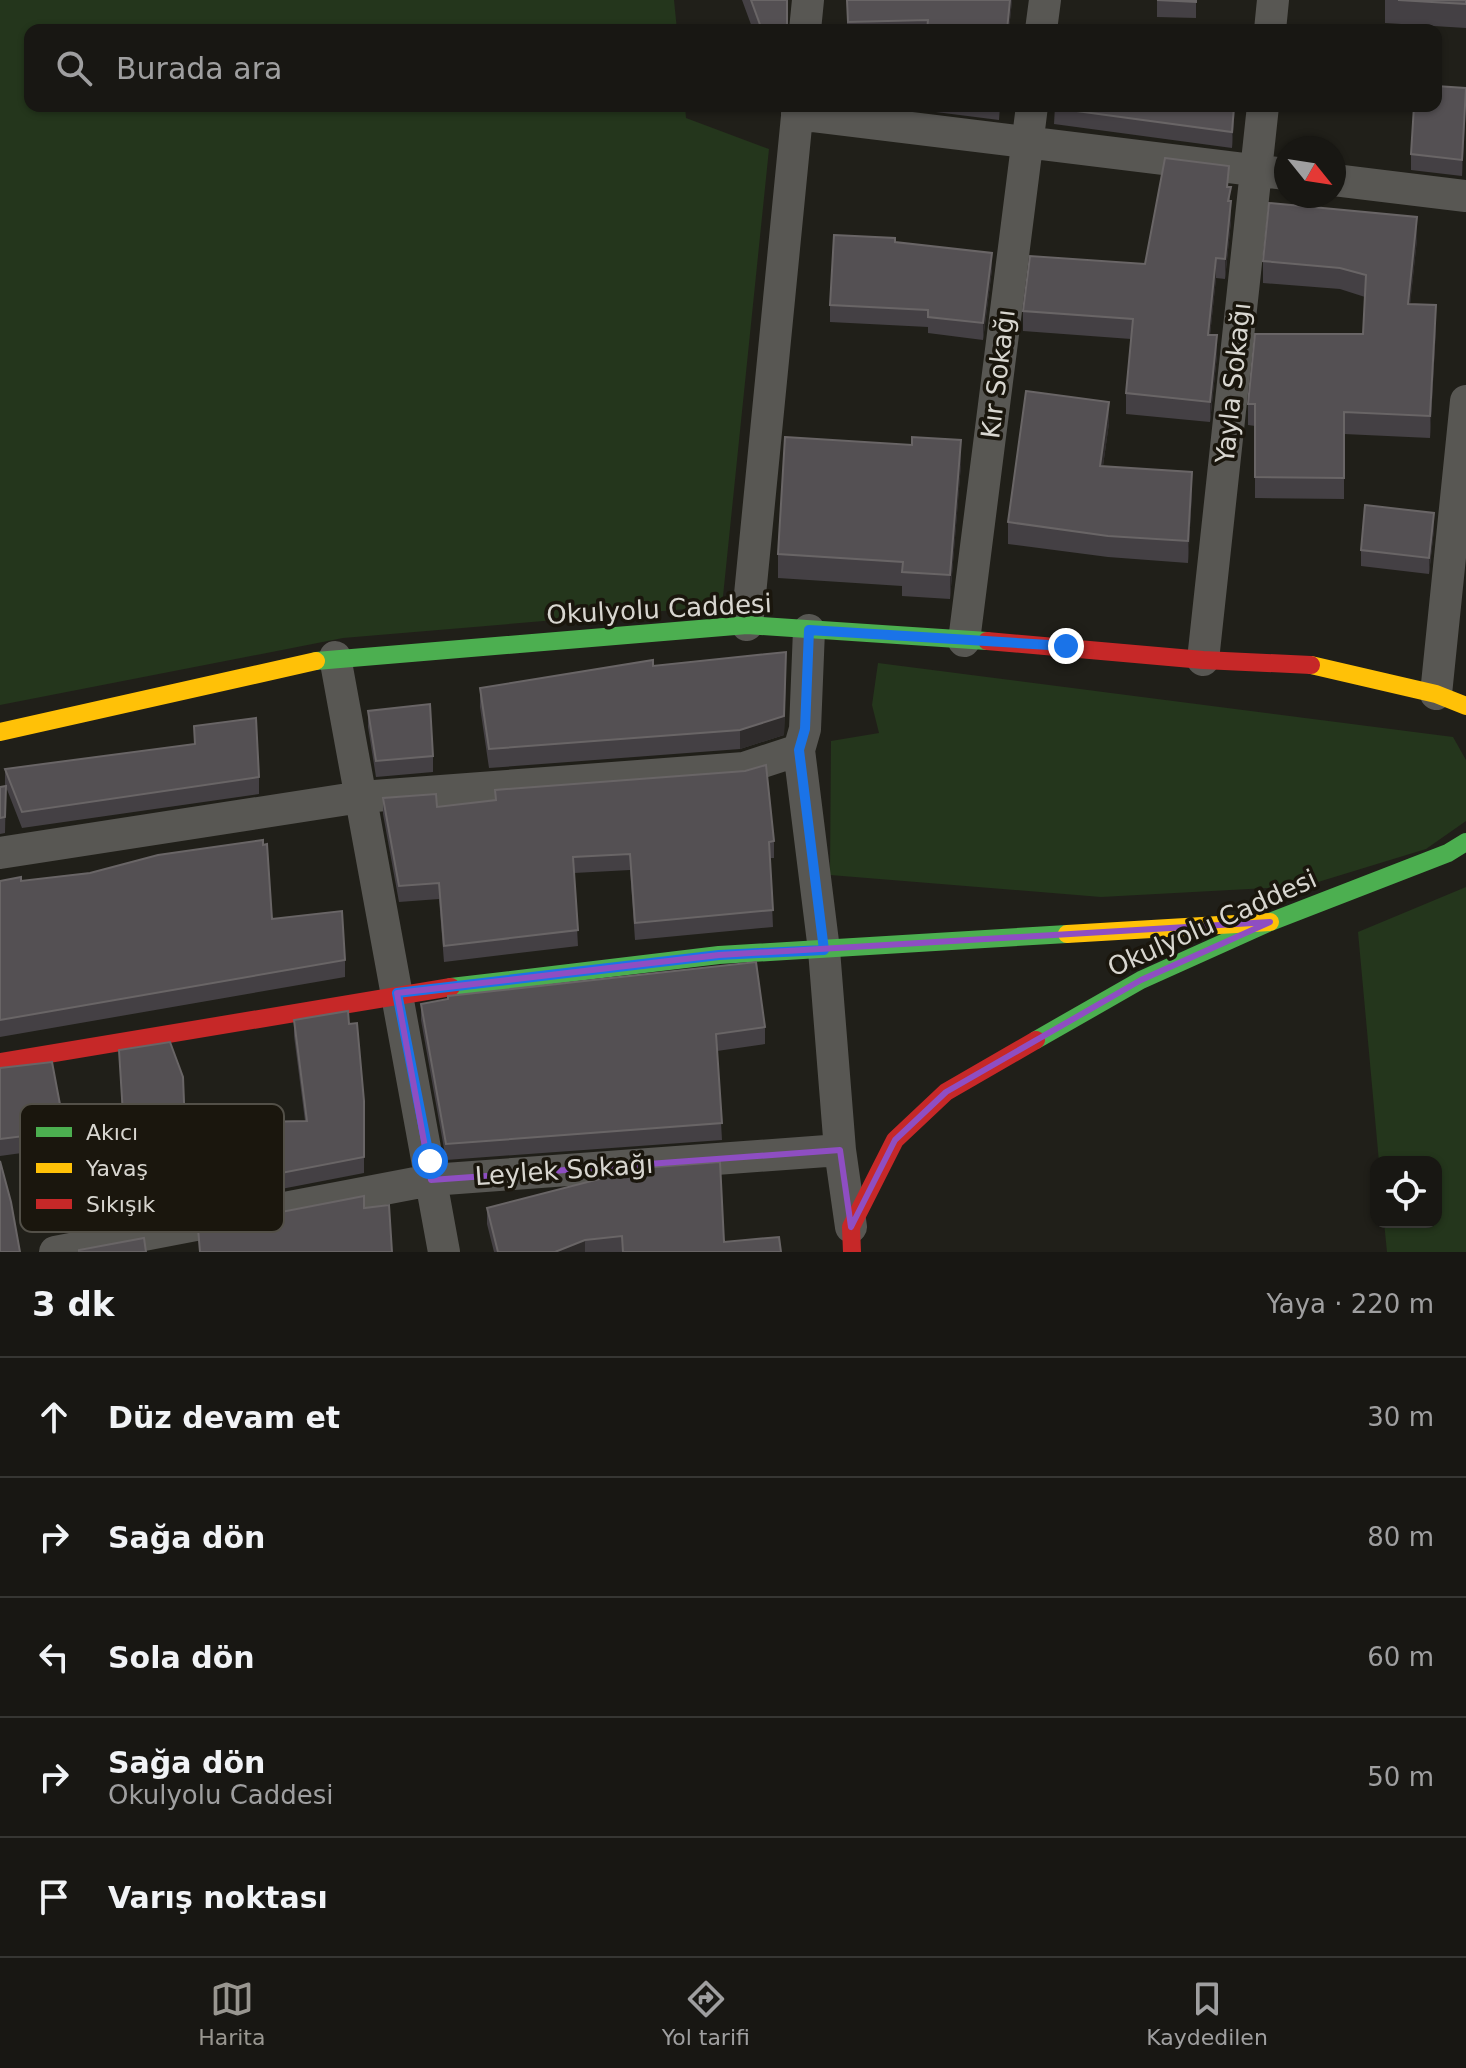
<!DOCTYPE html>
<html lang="tr">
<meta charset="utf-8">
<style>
body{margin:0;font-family:"DejaVu Sans",sans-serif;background:#252421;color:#f1f3f6}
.controls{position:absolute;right:24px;bottom:24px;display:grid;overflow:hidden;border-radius:16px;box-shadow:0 2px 6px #0004}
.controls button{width:72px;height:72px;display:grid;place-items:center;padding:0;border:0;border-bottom:2px solid #363633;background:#181713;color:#f1f3f6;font:40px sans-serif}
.compass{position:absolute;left:1274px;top:136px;width:72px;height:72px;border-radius:50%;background:#181713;box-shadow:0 2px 6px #0004;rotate:120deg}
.stop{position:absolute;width:24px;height:24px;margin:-18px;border:6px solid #1a73e8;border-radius:50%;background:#fff}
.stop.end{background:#1a73e8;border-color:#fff;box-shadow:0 2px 8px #0008}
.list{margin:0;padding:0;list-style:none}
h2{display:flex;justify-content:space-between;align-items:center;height:104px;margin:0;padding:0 32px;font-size:34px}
h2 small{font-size:26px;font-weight:400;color:#9f9fa0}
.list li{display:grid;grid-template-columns:52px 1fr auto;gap:24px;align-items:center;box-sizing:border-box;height:120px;padding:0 32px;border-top:2px solid #363633}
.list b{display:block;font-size:30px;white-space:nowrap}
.list p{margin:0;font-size:26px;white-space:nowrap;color:#9f9fa0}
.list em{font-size:26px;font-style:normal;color:#9f9fa0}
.icon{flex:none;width:44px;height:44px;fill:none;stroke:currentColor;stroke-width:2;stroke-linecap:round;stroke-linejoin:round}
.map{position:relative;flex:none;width:1466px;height:1252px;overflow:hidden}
.search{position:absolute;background:#181713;box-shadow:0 2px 6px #0004;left:24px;right:24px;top:24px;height:88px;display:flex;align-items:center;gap:20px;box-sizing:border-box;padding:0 28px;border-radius:16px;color:#9f9fa0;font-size:30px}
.sheet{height:704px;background:#181713}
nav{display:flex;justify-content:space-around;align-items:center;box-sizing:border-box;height:112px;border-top:2px solid #363633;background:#181713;font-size:22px;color:#9f9fa0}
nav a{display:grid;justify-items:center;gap:4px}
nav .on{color:#989690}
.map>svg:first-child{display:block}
.green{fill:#24361c}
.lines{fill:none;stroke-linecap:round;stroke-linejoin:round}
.street{stroke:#585753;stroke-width:32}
.fast{stroke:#4caf50;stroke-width:18}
.slow{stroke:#ffc107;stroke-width:18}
.jam{stroke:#c62828;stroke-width:18}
.wall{fill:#444044}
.shaded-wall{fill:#2f2c2c}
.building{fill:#545053;stroke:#696566;stroke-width:2}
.route{stroke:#1a73e8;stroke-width:10}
.marked{fill:none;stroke:#8e4ec2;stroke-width:6;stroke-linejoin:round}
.labels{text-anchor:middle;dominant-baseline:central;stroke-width:7;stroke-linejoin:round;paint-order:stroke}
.street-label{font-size:26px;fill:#d8d6d0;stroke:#1a160d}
.key{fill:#1a160d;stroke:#535048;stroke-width:2}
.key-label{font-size:22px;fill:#d8d6d0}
</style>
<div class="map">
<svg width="1466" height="1252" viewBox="0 0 1466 1252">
<rect width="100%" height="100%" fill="#201f19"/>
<path class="green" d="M0,0H674L677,30H30V106H685L686,118L769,149L722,606L343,638L0,705Z
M878,663L1453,737L1466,760V821L1426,849L1305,886L1101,897L830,875L831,741L879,733L872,705Z
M1466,887V1252H1387L1384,1222H1436V1162H1379L1358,932Z"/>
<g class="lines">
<path class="street" d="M805,30L808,0
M1041,30L1045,0
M1270,30L1273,0
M797,114L1286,174
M1334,180L1466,196
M747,625L798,106
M964,641L1032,106
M335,657L444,1252
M1203,660L1263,106
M1436,694L1466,401
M799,750L824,950L840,1150L851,1227
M0,853L361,797L744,768L799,750L805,729L809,630
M55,1252L431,1180L840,1150"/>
<path class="fast" d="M316,661L747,625L987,641
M451,987L719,955L1067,934
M1036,1040L1141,980L1270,922L1448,853L1466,842"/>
<path class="slow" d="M1311,665L1436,694L1466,706
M0,732L316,661
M1067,934L1270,922"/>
<path class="jam" d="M987,641L1203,660L1311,665
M0,1062L451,987
M852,1252L851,1227L895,1140L946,1092L1036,1040"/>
</g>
<path class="wall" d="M742,0H788L787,30H753Z
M847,0H1012L1009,30H847Z
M1157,0H1196V18L1157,17Z
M1385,0H1466V28L1385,23Z
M1466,88L1462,176L1411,170V154Z
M920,106H1000L999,120L920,110Z
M1055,106H1235L1232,148L1054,124Z
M1229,187L1231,221L1225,279L1216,278L1210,335L1217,355L1210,422L1126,414V393L1131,339L1023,331V311L1145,264Z
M1417,239L1410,304L1436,327L1430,438L1344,434V499L1255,498V426L1248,425V404L1363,334L1365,297L1340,289L1263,283V261Z
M895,242L992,269L983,340L928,333V327L830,322V305Z
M1109,423L1103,466L1192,493L1188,563L1108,557L1008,544V522Z
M912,445L961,464L950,599L902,596V586L778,578V554Z
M1434,529L1429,574L1361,566V550Z
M653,666L786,671L784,735L740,749L489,768L480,707V688Z
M368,711L433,756V772L376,777L368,727Z
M194,726L259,777V794L22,828L6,787L5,833L0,834V787L5,786V769L194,744Z
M495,790L774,841V858H770L773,927L635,940L630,870L574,873L578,946L444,962L439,899L399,902L383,814V798L437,807L495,800Z
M0,881H21L272,919L345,960V977L0,1037Z
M421,1004L765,1027V1044L717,1051L722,1140L446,1160L421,1020Z
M294,1020L349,1024L364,1101V1173L194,1206L187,1139V1123L305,1121L294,1036Z
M119,1050L185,1127V1143L127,1146L137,1201V1217L75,1229L67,1156V1140L123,1130Z
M0,1068L65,1131V1147L0,1156Z
M487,1208L724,1242L781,1252H494L487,1224Z"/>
<path class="shaded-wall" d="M1010,0H1012L1009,30H1007Z
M1466,93V110L1462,176V160Z
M1234,106H1235L1232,148V132Z
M1231,201V221L1225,279V259Z
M1417,217V239L1408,326V304Z
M992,253V269L983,340V323Z
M1216,258V278L1208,355V335Z
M1436,305V327L1430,438V416Z
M1217,335V355L1210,422V402Z
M1109,402V423L1100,487V466Z
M961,440V464L950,599V575Z
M1192,472V493L1188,563V541Z
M1434,513V529L1429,574V558Z
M786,652L784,735L740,749V730Z
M585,1240V1252H555Z"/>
<path class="building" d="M751,0H787V30H762Z
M847,0H1010L1007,30H927L928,20L848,22Z
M1157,0H1196V2Z
M1398,0H1466V4Z
M1436,86L1466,88L1462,160L1411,154L1414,106H1436Z
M1055,106H1234L1232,132L1054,108Z
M1165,158L1229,166L1227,187H1231L1228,201H1231L1225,259L1216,258L1208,335H1217L1210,402L1126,393L1133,319L1023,311L1030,256L1145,264Z
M1269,203L1417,217L1408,304L1436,305L1430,416L1344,412V478L1255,477V404H1248L1255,334H1363L1366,275L1340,268L1263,261Z
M834,235L895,238V242L992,253L983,323L928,317V310L830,305Z
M1026,391L1109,402L1100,466L1192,472L1188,541L1108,536L1008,522Z
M785,437L912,445V437L961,440L950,575L902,572L903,562L778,554Z
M1365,505L1434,513L1429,558L1361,550Z
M786,652L784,716L740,730L489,749L480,688L653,660V666Z
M430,704L433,756L376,761L368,711Z
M256,718L259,777L22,812L5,769L195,744L194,726Z
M766,765L774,841L769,842L773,910L635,923L630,854L573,857L578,930L444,946L439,883L399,886L383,798L436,794L437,807L496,800L495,790L745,771Z
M6,786L5,817L0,818V787Z
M263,840V845L267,844L272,919L342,911L345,960L0,1020V881L21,877V881L90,873L158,855Z
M756,962L765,1027L716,1034L722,1123L446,1144L421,1004L448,999V996Z
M348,1011L349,1024L357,1023L364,1101V1157L194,1190L187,1123L307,1121L294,1020Z
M170,1042L183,1077L185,1127L124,1130L119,1050Z
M52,1062L65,1131L0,1139V1068Z
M0,1161L11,1202L20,1252H0Z
M720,1162L724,1242L779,1237L781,1252H623L622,1236L585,1240L555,1252H498L487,1208L642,1168Z
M364,1196V1208L389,1205L392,1252H200L198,1228Z
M144,1238L146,1252H79V1250Z"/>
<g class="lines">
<path class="route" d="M430,1161L397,993L719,955L824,950L799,750L805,729L809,630L1066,646"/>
</g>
<path class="marked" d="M1270,922L1141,980L946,1092L895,1140L851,1227L840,1150L431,1180L397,993L719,955Z"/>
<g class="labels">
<g class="street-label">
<text transform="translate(998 374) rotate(-83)">Kır Sokağı</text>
<text transform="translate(1233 383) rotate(-84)">Yayla Sokağı</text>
<text transform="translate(659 609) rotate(-3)">Okulyolu Caddesi</text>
<text transform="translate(1212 923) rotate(-24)">Okulyolu Caddesi</text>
<text transform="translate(564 1170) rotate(-4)">Leylek Sokağı</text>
</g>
</g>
<rect x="20" y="1104" width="264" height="128" rx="12" class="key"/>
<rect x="36" y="1127" width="36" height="10" fill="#4caf50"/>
<rect x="36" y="1163" width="36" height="10" fill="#ffc107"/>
<rect x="36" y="1199" width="36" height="10" fill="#c62828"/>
<g class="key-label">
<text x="86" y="1140">Akıcı</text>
<text x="86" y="1176">Yavaş</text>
<text x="86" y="1212">Sıkışık</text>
</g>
</svg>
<div class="controls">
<button><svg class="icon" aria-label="locate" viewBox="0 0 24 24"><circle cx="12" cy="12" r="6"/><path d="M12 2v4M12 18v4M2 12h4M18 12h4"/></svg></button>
</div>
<svg class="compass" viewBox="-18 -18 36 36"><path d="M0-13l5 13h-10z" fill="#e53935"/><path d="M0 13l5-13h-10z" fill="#9f9fa0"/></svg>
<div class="stop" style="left:430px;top:1161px"></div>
<div class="stop end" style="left:1066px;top:646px"></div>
<div class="search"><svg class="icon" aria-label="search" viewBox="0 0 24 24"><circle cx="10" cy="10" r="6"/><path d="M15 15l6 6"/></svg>Burada ara</div>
</div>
<section class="sheet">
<h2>3 dk<small>Yaya · 220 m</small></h2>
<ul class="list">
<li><svg class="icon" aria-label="ahead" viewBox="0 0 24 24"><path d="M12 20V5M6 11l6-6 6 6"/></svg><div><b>Düz devam et</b></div><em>30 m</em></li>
<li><svg class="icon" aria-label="right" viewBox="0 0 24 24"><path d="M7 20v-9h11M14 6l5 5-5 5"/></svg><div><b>Sağa dön</b></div><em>80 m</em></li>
<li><svg class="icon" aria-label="left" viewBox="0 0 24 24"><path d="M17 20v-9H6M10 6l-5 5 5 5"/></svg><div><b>Sola dön</b></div><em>60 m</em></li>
<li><svg class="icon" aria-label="right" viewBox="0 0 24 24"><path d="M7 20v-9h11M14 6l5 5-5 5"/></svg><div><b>Sağa dön</b><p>Okulyolu Caddesi</p></div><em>50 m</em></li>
<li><svg class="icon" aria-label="arrive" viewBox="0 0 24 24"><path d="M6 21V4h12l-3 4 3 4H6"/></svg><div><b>Varış noktası</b></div></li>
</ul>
</section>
<nav>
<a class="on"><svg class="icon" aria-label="map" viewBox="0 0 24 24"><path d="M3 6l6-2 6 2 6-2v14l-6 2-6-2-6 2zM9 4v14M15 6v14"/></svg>Harita</a>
<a><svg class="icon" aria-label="directions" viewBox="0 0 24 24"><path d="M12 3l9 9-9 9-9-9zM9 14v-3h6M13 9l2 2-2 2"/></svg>Yol tarifi</a>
<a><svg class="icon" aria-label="saved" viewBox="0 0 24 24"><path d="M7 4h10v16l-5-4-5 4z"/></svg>Kaydedilen</a>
</nav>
